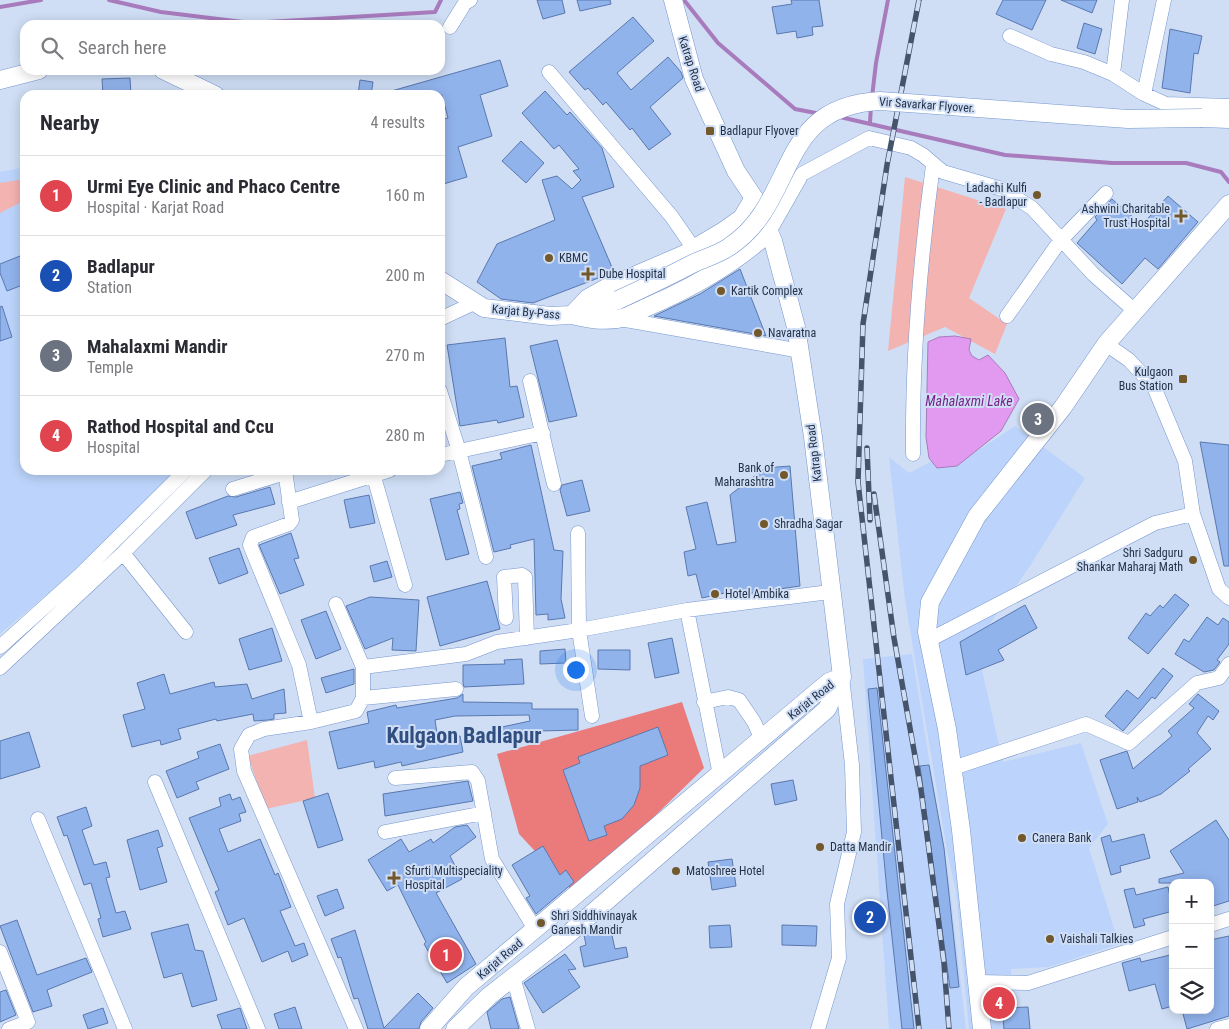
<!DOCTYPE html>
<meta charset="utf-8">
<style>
body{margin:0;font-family:"Roboto Condensed",sans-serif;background:#f2f2f3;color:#2b2b33}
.controls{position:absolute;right:15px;bottom:15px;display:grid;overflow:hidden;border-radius:10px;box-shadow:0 2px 12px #0003}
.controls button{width:45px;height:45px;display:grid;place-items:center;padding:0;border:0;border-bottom:1px solid #e1e1e2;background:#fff;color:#2b2b33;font:25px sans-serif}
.you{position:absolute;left:575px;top:669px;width:18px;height:18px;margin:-12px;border:4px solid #fff;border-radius:50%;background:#1a73e8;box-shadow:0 0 0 8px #1a73e833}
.badge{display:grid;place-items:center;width:32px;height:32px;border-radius:50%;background:#b45309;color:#fff;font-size:16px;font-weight:700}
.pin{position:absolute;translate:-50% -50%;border:2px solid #fff;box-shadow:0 1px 5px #0006}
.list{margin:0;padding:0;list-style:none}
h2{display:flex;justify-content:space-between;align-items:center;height:65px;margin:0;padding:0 20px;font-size:21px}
h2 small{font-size:16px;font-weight:400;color:#7c7c81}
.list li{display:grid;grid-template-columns:32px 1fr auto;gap:15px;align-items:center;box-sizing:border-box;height:80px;padding:0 20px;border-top:1px solid #e1e1e2}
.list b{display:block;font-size:19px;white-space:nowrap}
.list p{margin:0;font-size:16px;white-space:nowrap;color:#7c7c81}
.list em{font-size:16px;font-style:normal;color:#7c7c81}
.icon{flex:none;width:28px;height:28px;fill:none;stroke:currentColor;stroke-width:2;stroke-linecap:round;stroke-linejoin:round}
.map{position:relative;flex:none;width:1229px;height:1029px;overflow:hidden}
.search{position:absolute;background:#fff;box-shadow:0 2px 12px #0003;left:20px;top:20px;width:425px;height:55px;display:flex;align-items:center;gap:12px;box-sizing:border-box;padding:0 18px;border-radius:15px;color:#7c7c81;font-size:19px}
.panel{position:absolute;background:#fff;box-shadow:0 2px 12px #0003;left:20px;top:90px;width:425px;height:385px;border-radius:15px}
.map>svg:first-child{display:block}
.built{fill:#bcd4fb}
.green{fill:#f3b3b1}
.forest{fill:#eb7a7b}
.water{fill:#e19aef;stroke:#a87bbd}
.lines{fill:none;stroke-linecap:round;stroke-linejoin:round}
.stream{stroke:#a87bbd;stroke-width:4}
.building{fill:#91b3ec;stroke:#5978ae}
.minor-casing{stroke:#7696ce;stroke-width:15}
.major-casing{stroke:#7696ce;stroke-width:19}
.minor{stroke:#fff;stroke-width:14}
.major{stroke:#fff;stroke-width:18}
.rail-casing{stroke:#46546b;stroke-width:5.5}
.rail{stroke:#cfdef5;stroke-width:4;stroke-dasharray:11;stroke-linecap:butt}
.major-bridge-casing{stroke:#7696ce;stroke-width:19;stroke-linecap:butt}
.major-bridge{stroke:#fff;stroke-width:18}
.poi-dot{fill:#72582a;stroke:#cfdef5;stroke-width:2}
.labels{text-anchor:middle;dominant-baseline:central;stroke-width:4;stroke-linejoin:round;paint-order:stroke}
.street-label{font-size:12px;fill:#243249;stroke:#cfdef5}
.poi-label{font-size:12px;fill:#243249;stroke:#cfdef5;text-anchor:start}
.water-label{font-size:14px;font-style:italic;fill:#782388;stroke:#cfdef5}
.town-label{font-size:22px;font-weight:bold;fill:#304e80;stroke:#cfdef5}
</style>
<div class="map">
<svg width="1229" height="1029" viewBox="0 0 1229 1029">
<rect width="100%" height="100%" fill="#cfdef5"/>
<path class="built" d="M25,167V470H194L0,634V172Z
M1015,426L1085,478L1030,566L976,644L1003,762L1081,743L1108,824L1089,848L1119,944L1049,967L1011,969L1017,1029H969L956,892L947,851L905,600L889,457L909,473L932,461L971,455Z
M912,654L949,881L966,1029H889L863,659Z"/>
<path class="green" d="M905,177L1006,209L969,298L1007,324L995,354L945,327L888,351Z
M25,179V200L0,213V183Z
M307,740L315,798L266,809L248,756Z"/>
<path class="forest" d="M682,702L704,768L575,894L519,834L497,754Z"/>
<path class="water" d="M955,336L971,339L969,350L972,356L979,360L988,355L1005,373L1019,399L1001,431L957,466L937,468L929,458L926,437L928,342L939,337Z"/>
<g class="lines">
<path class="stream" d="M109,0L161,12L251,23L435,12L441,0
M684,0L718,43L795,109L821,114
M0,7L41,0
M872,97L876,63L888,0
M840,117L1005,155L1112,163H1186L1221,172L1229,182
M870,122L871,107"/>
</g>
<path class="building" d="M537,0H562L565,13L543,19Z
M577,0H610L611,4L580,11Z
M791,0H819L823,26L812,27L813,35L797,38L796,31L777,34L772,7L792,4Z
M1003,0H1046L1032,30L996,14Z
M1061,0H1097L1092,13Z
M633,17L654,41L617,73L631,90L668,57L681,72L683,78L650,107L671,134L649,150L632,128L630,130L606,102L603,105L588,88L585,90L569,72Z
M1084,23L1102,29L1095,54L1077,48Z
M1170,29L1202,36L1198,54L1194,53L1190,93L1162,88Z
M500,60L508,86L480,95L492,136L458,147L467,177L440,185V120L448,118L442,95H388V92Z
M130,78L131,95H103L102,79Z
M360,80L373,82L371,95H358Z
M545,91L567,115L570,112L602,148L614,187L582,197L614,272L533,303L501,299L477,282L497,244L555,220L542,180L557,176L572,189L581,180L573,171L579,169L559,145L554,149L522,113Z
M521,141L544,163L526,183L502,161Z
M1168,196L1198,222L1158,269L1145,258L1122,284L1077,243L1097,220L1095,217L1112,199L1142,225Z
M25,254V284L7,291L0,273V264Z
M740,269L766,336L654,316L700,294Z
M2,306L12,337L0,341V307Z
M505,338L510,387L517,386L524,417L498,423L497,420L460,426L447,345Z
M557,340L577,416L549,422L530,346Z
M1200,442L1229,445V566H1224Z
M531,445L554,550L563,551L561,599L565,618L548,620V614L536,615L534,539L510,545L511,548L494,552L472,466L502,459L500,453Z
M790,466L800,586L738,595V590L702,598L696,574L688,576L684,552L696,549L686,507L707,502L717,545L736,542L730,495L765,468Z
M582,480L590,511L567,516L560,490L562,485Z
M270,487L275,504L233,515L237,525L196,539L186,512L228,496L236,497Z
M460,492L463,503L459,504L460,509L457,510L469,554L446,560L430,499Z
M369,495L375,523L350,528L344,500Z
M291,533L299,558L294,559L304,585L280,594L259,545Z
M239,548L248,573L219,584L209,558Z
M387,561L392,577L374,582L370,566Z
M487,581L500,629L440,646L427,597Z
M1175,594L1189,605L1148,654L1128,638L1146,613L1150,616L1160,605L1163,608Z
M370,597L419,600L416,651L392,650L393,638L365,649L346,606Z
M1025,605L1037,628L998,650L1004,660L966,675L960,642Z
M326,611L341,649L316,659L301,620Z
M1207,617L1218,625L1223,618L1229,622V644L1217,660L1220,662L1214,670L1204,672L1175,654L1184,639L1189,642Z
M272,628L282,661L249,670L239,639Z
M672,638L679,673L655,678L648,643Z
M565,649L566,663L540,664V651Z
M598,650H630V670L598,669Z
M522,659L524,684L464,687L463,683V665L505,664L504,660Z
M1163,668L1173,676L1155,699L1152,697L1123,731L1105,716L1127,690L1138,699Z
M354,669V684L326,693L321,678Z
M164,674L170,694L214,682L215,687L247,684L252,699L284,689L286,713L274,714V719L268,720L254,721L253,714L217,721L216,719L178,729L181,739L161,745L160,740L132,747L123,715L145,709L137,683Z
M877,688L914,1029H902L887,891L868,689Z
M463,694V702L532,703V709H578V730L502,732V727L530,721L529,715L455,716L435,720L438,740L460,736L463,752L402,766L401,762L375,768L374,761L338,769L329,732L369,723L367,712L396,705L397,708L457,698Z
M1198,694L1219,711L1213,720L1208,716L1197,733L1211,749L1188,769L1190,771L1161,794L1140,802L1137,797L1138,802L1117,809L1100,760L1127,751L1133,769L1172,736L1168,731L1194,708L1189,704Z
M658,727L668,755L640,766V788L634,805L622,819L604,826L607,835L589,841L563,770L580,763L578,757Z
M29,732L40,767L0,779V741Z
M220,744L229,769L196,782L199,789L177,798L166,771L199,758L197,752Z
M929,765L944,848L959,987L950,988L920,766Z
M793,780L797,800L775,805L771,784Z
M468,781L473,801L385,816L383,794Z
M328,793L343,840L318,848L303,801Z
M230,794L232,800L240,797L246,812L239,814L241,821L219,829L228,852L260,839L275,875L278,873L291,907L280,911L295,946L304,943L308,955L292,962L288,951L262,962L244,918L228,925L215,892L219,890L189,818L221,806L219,798Z
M86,807L92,826L82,830L94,865L106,862L110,877L106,878L116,913L125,911L131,929L103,937L98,919L101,918L91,883L84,885L67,835L64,836L57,817Z
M1216,820L1229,840V901L1210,907V883H1159V879L1184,873L1170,851Z
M467,825L476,837L450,856L462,879L436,893L476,964L447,983L424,944L426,942L398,885L387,891L368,860L401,839L409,852L431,839L433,843L455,827Z
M158,830L163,846L157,848L167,882L140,890L127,840Z
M1144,834L1150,858L1120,866L1121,872L1111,875L1101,838L1110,835L1112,842Z
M543,846L560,875L566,870L574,882L536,914L526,898L530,896L512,865Z
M732,859L736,886L712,890L708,862Z
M1168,887L1173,911L1143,919L1145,925L1134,928L1124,890L1134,888L1136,895Z
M337,889L344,908L325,916L317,896Z
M17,920L37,975L86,958L92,972L47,990L52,1006L33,1012L0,926Z
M188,924L195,950L203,951L217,1000L192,1007L182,973L164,978L151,933Z
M730,925L732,947L710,948L709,926Z
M782,925L817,926L816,946L782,945Z
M610,926L615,949L626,947L628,957L584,967L580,947L586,945L584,935L588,931Z
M355,930L384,1028L418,993L433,1008L421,1022L419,1029H368L358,998L354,999L341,957L338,958L331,939Z
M1229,936V1016L1187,1029L1182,1010H1212L1210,940Z
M565,954L576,969L568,970L580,987L543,1013L524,983Z
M1170,955L1173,966V1006L1162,1009L1155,984L1129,991L1122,963L1140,958L1141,962Z
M6,990L16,1015L0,1022V992Z
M510,997L519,1029H491L487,1012L502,999Z
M295,1007L302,1029H279L274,1014Z
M1028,1007L1030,1029H1004L1002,1008Z
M103,1008L108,1023L88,1029L83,1015Z
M240,1008L247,1029H222L217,1015Z"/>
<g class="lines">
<g class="minor-casing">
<path id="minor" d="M450,27L465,3L470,0
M1010,36L1051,54L1084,62L1113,74L1144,94L1166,104L1229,106
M549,72L672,217L694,249
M1113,74L1122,0
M1144,94L1164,0
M769,232L802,174L869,138L911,148L923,155L943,172L1002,189L1032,208L1093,274L1135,311
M1007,316L1060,241L1106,193
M440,319L474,303
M620,319L801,351
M1106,344L1129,360L1154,387L1185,461L1193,514
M530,381L554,484
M440,391L459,451L486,557
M913,454C912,357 920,261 933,165
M440,455L543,433
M285,470L292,520L289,524L253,537L250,545L299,665L311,722
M372,470L405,585
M233,489L285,473
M289,502L390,470
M578,533L579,630L592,716
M123,553L186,632
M336,604L363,667V698
M687,610L720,775
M506,618L504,577L522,575L525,577L527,638
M929,640L1155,523L1193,514L1219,589L1229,598
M0,647L80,575L186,470
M363,667L466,654L497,642L579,630L687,610L830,592
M0,668L123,553L206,470
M704,702L728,697L739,700L754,722L762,740
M953,768L1086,724L1129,743L1197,683L1219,678L1229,664
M395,778L472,772L478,781L492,859L535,929
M155,782L258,1029
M38,819L125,1029
M385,832L484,813
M1210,925L1229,919
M0,952L28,1022L9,1029
M513,977L528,1029
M978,982L1028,983L1173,937
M356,1029L244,771L241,749L249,735L264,729L311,722L356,711L363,698L456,689
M818,1029L839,958L837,904L854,832L852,765L842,677
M1217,1029L1229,1026"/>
</g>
<g class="major-casing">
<path id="major" d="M163,70L215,95
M0,80L39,70
M1202,118L1229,119
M440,280L484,308L550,316L572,315L618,300
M572,315C588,319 600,321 617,319C626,318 636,312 645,308C690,289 733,265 769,232
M572,315L588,298L606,288L685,254L722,232L742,218L754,198
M429,1029L466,987L829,682L842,677
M455,1029L489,996L565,937L827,709L842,677L813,437L796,327L773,241L754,198L736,171L694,79L673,0
M982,1029L961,830L947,729L927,632L930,602L977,516L1063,407L1106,344L1229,204"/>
</g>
<use href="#minor" class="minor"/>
<use href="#major" class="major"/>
<g class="rail-casing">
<path id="rail" d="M919,0L887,165L863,324L858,482L919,1029
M867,448L870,520
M874,494L894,638L921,790L944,963L949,1029"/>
</g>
<use href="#rail" class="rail"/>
<g class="major-bridge-casing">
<path id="major-bridge" d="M618,300C644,288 669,276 694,263C705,258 719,254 729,247C799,201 774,106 880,101L1128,119L1202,118"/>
</g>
<use href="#major-bridge" class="major-bridge"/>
</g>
<g class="poi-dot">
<rect x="705" y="126" width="10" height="10" rx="2.5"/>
<circle cx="1037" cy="195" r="5"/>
<path d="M1178.5 208.5h5v5h5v5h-5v5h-5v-5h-5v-5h5z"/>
<circle cx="549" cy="258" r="5"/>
<path d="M585.5 266.5h5v5h5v5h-5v5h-5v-5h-5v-5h5z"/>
<circle cx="721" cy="291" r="5"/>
<circle cx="758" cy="333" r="5"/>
<rect x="1178" y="374" width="10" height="10" rx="2.5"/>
<circle cx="784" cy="475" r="5"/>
<circle cx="764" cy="524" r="5"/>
<circle cx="1193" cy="560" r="5"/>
<circle cx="715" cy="594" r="5"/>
<circle cx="1022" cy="838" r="5"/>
<circle cx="820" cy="847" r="5"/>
<circle cx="676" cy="871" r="5"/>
<path d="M391.5 870.5h5v5h5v5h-5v5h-5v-5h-5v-5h5z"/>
<circle cx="541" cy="923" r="5"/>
<circle cx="1050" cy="939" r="5"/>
</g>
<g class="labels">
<g class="street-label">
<text transform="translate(691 64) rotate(72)">Katrap Road</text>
<text transform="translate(927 105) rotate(4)">Vir Savarkar Flyover.</text>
<text transform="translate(526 312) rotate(5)">Karjat By-Pass</text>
<text transform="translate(814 453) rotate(-97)">Katrap Road</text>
<text transform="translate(811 700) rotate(-38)">Karjat Road</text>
<text transform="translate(500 959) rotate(-40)">Karjat Road</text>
</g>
<g class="poi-label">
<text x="720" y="131">Badlapur Flyover</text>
<text x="1027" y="188" text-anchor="end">Ladachi Kulfi<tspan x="1027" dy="14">- Badlapur</tspan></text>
<text x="1170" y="209" text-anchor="end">Ashwini Charitable<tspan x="1170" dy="14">Trust Hospital</tspan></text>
<text x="559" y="258">KBMC</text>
<text x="599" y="274">Dube Hospital</text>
<text x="731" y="291">Kartik Complex</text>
<text x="768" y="333">Navaratna</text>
<text x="1173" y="372" text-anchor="end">Kulgaon<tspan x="1173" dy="14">Bus Station</tspan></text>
<text x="774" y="468" text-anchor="end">Bank of<tspan x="774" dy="14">Maharashtra</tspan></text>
<text x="774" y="524">Shradha Sagar</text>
<text x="1183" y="553" text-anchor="end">Shri Sadguru<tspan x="1183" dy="14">Shankar Maharaj Math</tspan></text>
<text x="725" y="594">Hotel Ambika</text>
<text x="1032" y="838">Canera Bank</text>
<text x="830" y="847">Datta Mandir</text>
<text x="405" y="871">Sfurti Multispeciality<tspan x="405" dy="14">Hospital</tspan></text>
<text x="686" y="871">Matoshree Hotel</text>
<text x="551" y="916">Shri Siddhivinayak<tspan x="551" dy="14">Ganesh Mandir</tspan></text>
<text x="1060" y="939">Vaishali Talkies</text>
</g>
<g class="water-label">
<text x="969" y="401">Mahalaxmi Lake</text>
</g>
<g class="town-label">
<text x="464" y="735">Kulgaon Badlapur</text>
</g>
</g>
</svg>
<div class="controls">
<button>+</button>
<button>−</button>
<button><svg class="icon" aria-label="layers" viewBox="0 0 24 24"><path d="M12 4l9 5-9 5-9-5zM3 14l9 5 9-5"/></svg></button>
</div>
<div class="you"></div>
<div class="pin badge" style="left:446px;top:955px;background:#e0444e">1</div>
<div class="pin badge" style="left:870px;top:917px;background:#1a4fb4">2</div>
<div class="pin badge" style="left:1038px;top:419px;background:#6b7280">3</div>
<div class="pin badge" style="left:999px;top:1003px;background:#e0444e">4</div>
<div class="search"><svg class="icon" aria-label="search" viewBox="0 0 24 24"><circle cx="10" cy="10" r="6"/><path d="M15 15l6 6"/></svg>Search here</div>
<section class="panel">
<h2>Nearby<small>4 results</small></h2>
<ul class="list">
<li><span class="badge" style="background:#e0444e">1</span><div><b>Urmi Eye Clinic and Phaco Centre</b><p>Hospital · Karjat Road</p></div><em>160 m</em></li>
<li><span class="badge" style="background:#1a4fb4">2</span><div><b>Badlapur</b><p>Station</p></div><em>200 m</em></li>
<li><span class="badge" style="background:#6b7280">3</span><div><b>Mahalaxmi Mandir</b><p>Temple</p></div><em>270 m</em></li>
<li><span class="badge" style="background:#e0444e">4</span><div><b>Rathod Hospital and Ccu</b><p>Hospital</p></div><em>280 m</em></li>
</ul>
</section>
</div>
